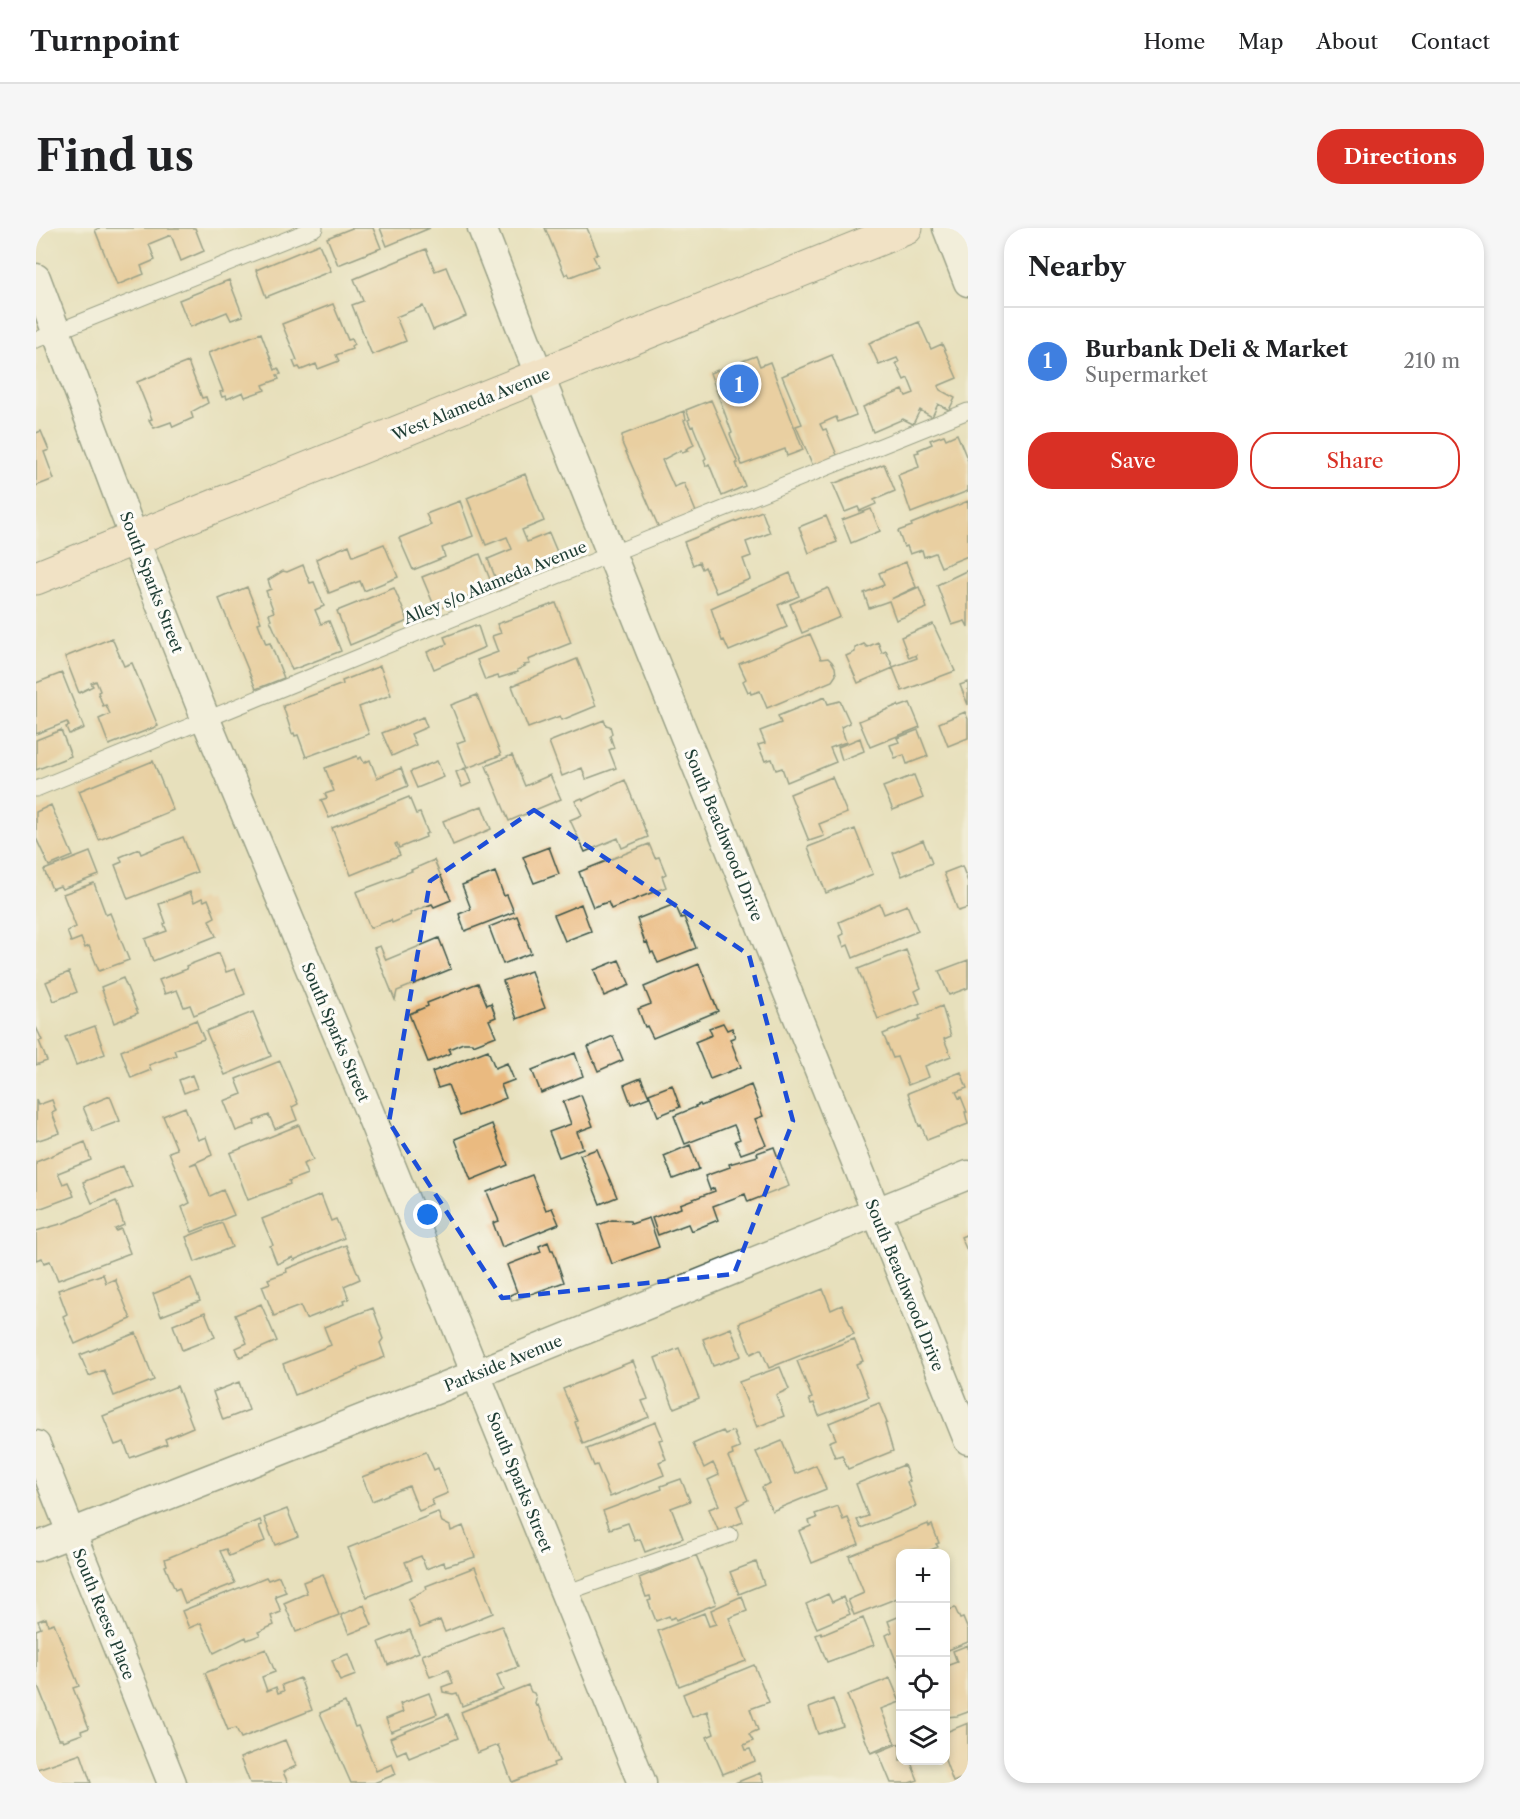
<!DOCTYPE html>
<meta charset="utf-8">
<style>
body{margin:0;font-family:"Libre Caslon Text",serif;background:#f6f6f6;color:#202124}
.controls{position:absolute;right:18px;bottom:18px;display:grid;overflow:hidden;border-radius:12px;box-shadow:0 3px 9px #0003}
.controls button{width:54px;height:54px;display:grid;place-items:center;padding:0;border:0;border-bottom:2px solid #e0e0e0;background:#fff;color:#202124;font:30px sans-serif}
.you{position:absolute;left:392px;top:987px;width:21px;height:21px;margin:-15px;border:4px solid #fff;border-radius:50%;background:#1a73e8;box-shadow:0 0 0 9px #1a73e833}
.badge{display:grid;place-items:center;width:39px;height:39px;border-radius:50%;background:#d93025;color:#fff;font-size:20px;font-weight:700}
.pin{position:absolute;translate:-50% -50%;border:3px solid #fff;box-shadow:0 2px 6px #0006}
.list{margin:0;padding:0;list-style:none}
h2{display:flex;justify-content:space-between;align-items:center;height:78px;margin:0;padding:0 24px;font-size:26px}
h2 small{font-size:20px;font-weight:400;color:#757577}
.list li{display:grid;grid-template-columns:39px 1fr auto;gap:18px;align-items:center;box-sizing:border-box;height:108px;padding:0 24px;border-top:2px solid #e0e0e0}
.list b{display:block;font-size:22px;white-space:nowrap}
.list p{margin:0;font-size:20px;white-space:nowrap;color:#757577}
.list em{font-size:20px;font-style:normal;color:#757577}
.actions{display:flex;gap:12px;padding:18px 24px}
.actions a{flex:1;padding:14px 0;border:2px solid #d93025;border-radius:24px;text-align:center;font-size:21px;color:#d93025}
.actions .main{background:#d93025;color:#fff}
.icon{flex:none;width:33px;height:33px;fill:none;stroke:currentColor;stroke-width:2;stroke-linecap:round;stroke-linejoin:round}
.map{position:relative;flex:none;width:932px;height:1555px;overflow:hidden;border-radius:24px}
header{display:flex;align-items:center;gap:36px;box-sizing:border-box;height:84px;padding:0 30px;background:#fff;border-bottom:2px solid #e0e0e0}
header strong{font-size:28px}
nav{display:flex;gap:33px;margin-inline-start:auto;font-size:21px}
.intro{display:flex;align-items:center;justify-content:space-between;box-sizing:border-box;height:144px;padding:0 36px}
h1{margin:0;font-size:42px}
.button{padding:15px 27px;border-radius:24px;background:#d93025;color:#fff;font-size:21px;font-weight:700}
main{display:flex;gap:36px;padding:0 36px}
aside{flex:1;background:#fff;border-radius:24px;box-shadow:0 3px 9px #0003}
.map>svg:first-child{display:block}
.building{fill:#eaba80}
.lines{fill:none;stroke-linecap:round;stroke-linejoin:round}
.lane-casing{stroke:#3d5548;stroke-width:17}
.street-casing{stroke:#3d5548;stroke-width:31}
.secondary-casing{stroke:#3d5548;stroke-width:35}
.lane{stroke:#fff;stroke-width:15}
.street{stroke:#fff;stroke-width:28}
.secondary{stroke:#fde4d0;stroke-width:33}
.marked{fill:none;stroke:#1d4ed8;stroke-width:4.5;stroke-dasharray:12 8;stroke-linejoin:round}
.labels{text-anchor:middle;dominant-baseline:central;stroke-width:6;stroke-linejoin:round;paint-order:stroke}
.street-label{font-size:16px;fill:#1f3d34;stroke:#fdfcf7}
</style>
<header>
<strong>Turnpoint</strong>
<nav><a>Home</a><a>Map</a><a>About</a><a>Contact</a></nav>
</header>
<div class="intro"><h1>Find us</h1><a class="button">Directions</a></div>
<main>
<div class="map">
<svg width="932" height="1555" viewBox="0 0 932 1555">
<rect width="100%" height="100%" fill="#fdfcf7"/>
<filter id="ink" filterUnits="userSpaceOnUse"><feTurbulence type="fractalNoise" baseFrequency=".0167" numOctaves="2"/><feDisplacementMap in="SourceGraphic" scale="12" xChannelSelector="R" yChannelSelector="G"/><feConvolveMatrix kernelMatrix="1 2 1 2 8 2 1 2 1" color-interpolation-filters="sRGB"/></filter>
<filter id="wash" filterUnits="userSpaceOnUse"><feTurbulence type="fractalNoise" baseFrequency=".008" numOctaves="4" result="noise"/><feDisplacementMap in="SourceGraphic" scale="24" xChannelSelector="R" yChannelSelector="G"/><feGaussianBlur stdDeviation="1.35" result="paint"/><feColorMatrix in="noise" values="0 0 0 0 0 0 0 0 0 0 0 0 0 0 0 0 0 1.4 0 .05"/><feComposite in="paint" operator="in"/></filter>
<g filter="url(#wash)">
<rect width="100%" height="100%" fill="#e7e0bc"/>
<g id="blocks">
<path class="building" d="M63,0H159L168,23L145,33L135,7L113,16L119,32L105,38L108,46L81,57L59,2Z
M316,0H337L345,20L302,37L291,10Z
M344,0H394L351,18Z
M509,0H551L562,26L557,28L562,38L534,49L532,45L529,47Z
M283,16L295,43L230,69L220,42Z
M390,21L399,43L410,39L430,88L397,102L387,78L360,89L370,113L336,127L316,77L327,73L318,51Z
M193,52L207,88L195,92L191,84L154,99L143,72Z
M297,76L312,112L316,111L318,116L315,118L316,121L300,127L303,133L282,141L280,136L265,142L263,139L260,140L257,133L261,132L246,96Z
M883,94L895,121L906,116L921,150L902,158L904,162L919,170L913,182L902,176L896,189L884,182L877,196L867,191L837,204L827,179L867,162L870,168L878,165L872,150L868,152L860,135L863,134L861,130L843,137L833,115Z
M225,105L239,142L242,140L245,146L241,147L243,151L227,157L229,162L209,169L207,164L191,171L190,168L186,169L184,164L187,163L172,125Z
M796,127L820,187L802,194L800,189L784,196L787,202L790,201L801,227L777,238L760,198L766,196L746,148Z
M720,128L724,138L734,134L767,222L751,228L749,221L706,237L694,206L696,205L674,145Z
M152,134L166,170L170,169L172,175L155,184L157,190L137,199L135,194L118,200L113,192L116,191L101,154Z
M675,172L702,235H700L709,258L686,268L673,236L670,238L668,232L670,230L657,198L655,199L652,192L654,191L650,182Z
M648,183L650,191L648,192L658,217L650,221L652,223L646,225L645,222L626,232L638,259L648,255L660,284L623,300L586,215V207Z
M5,203L13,222L8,224L18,251L0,258V205Z
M921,206L932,233V263L875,285L862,247L883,239L879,225L883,224L882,222L896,216L894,212L908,207L910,211Z
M848,236L859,263L838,272L840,276L824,283L822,279L809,284L797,256Z
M489,246L508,293L486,302L491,314L513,305L527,338L465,364L452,331L476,321L471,309L450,317L431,270Z
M424,273L437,308L406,320L409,329L377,342L363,310L395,297L390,286Z
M932,273V328L905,339L899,325L888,329L886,322L874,326L871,318L868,319L862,303L876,298L875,296Z
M835,281L844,303L815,315L806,292Z
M726,283L734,305L710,314L715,328L707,331L714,351L680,365L669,339L666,341L663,334L657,337L648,314Z
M790,288L801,314L773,325L763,299Z
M348,316L362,349L328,363L324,353L293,365L280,331L313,317L317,328Z
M444,326L457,359L400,382L386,349Z
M870,334L880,359L855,371L883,359L891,380L860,392L853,373L833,380L828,365L848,357L843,345Z
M267,337L274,355L278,354L288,378L279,382L285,396L293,393L305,423L256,442L234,392L235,391L233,386L238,384L230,363L235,361L232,352L247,343L251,344Z
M932,342V399L929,393L916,397L901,357Z
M754,345L763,368L742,377L751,399L693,423L688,412L686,413L675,380Z
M211,359L225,394L222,395L230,416L234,415L248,450L220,461L183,371Z
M358,360L372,393L314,417L301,383Z
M792,360L804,389L766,405L754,376Z
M520,375L535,415L492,432L494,436L488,437L489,438L481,442L482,444L463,450L462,448L449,452L441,432L462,424L456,408L465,405L461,396Z
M897,396L919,443L866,463L857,440L822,455L810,428L819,424V420L828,416L831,419L842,414L846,425L850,423L857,439L881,430L880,427L873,430L865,409Z
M439,397V399L442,398L449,419L398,441L391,424L411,416L408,409Z
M774,406L785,431L792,430L796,434L799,439L800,447L796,453L731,480L724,463L715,466L714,463L712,464L707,453L710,451L703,436Z
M76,410L88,438L96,435L122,498L73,517L63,491L74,486L70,477L67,478L62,464L64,463L60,453L55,455L57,458L43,465L29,429Z
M541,431L560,478L526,492L524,488L492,500L476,458Z
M344,438L355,467L323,479L333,506L270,529L262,507L259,508L258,505L256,506L247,478L307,456L306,453Z
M26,445L48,500L33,506L30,499L33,498L31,494L0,506V455Z
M932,454V477L924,457Z
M441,467L465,527L431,540L421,515L429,512L415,477Z
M789,469L792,476L804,473L814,495L805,499L810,514L794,520L800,534L751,554L746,540L740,542L736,531L729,533L722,517L729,515L724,503L745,495L742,488Z
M874,475L884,499L834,519L823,493L862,477L863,479Z
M929,484L932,491V510L912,518L903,495Z
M387,489L391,499L375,506L380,517L356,528L346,505Z
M568,492L570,497L574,498L576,505L574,508L578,520L573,522L580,540L550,551L546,540L526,548L513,514Z
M25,502L35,528L0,542V512Z
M882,502L892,528L871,536L868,527L859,530L854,517L863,514L861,510Z
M824,510L828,523L806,532L802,519Z
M476,527L489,558L514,547L525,571L473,593L450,538Z
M321,528L322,531L325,529L328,535L334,532L341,550L365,540L372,558L293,590L285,572L291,570L289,566L298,563L289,540Z
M117,533L137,582L63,612L43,563Z
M401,533L408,549L381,560L374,544Z
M429,540L435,555L426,559L420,544Z
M878,547L887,570L857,582L847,559Z
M796,549L811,585L783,596L788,608L773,613L754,566Z
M589,552L612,609L586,620L582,610L549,624L534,592L546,587L539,573L546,570L547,572Z
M373,569L380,586L384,585L392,605L389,606L390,609L363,620L361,615L359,616L364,627L315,647L296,600Z
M15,577L37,628L13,638L0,610V584Z
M446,578L455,601L417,617L407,593Z
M819,601L837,646L790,665L772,619Z
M147,609L161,644L92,671L79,637L86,634L84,629L103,621L105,626Z
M887,612L896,635L866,648L857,625Z
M613,616L619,630L623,629L630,646L626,648L630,659L575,681L572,674L557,679L543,644Z
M513,619L523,646L498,655L487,629Z
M54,624L63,647L26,661L24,658L16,661L8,642Z
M398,632L415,672L398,679L396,676L374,685L375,687L356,695L355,692L334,700L320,664L376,643L375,642Z
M926,638L932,654V680L922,683L908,645Z
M459,644L468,668L471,667L478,684L429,703L423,686L435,681L426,657Z
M58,655L70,687L74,685L93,732L63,743L53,718L49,720L45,710L35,714L31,703L40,699L27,666Z
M154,664L158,674L166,670L168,673L172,671L179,689L173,692L180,708L117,733L109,711L131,703L128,696L130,695L123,676Z
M545,676L555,703L529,713L518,687Z
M639,676L645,690L648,689L660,720L622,735L617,724L615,725L611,714L609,715L601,691Z
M844,676L848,686L871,677L882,703L817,730L812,717L808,719L804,708L808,706L803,694Z
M481,688L495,725L467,736L453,699Z
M403,710L415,741L361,763L359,772L338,720L344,718L350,732Z
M870,722L885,760L879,763L884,775L842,791L822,741Z
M183,725L190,744L199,741L209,766L158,787L154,777L148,779L141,762L129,766L123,752L151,741L150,738Z
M583,732L594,757L568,768L558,742Z
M932,732V760L913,767L903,743Z
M663,736L682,783L617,810L611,798L609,799L602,781L615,776L608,759Z
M495,743L509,780L481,791L467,753Z
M33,744L41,764L18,773L10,754Z
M87,750L102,785L78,795L65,759Z
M442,755L451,777L455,775L460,789L453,792L460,808L437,817L436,815H427L413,821L415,825L392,834L373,786L392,778L391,775Z
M906,778L915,808L908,811L915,828L889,838L893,849L872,857L861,829L857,830L847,806L884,791L883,788Z
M217,784L235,828L189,847L170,803Z
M160,792L168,811L138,822L140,827L113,837L115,842L95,850L85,823Z
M687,795L691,802L696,800L699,809L694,811L705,839L674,851L659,814L676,807L673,800Z
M59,798L69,826L40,837L29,809Z
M0,799L6,812L3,813L11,833L0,837Z
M577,808L587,832L562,843L552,819Z
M452,822L459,840L471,835L478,852L465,857L470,870L424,888L412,857L402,860L396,844Z
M539,825L547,848L505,865L496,842Z
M244,833L262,876L256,879L261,892L239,901L233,887L218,893L219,896L200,903L188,873L206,866L200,851Z
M925,844L931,860L920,864L923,870L925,869L931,884H929L932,896L891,912L885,897L883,898L872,865Z
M156,847L161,860L148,865L143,852Z
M605,850L613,869L595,876L588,857Z
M636,857L644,879L622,888L613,866Z
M715,857L727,888L719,891L730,917L705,926L699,913L704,911L698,897L649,916L638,888L660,879L659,878L664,876L665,878Z
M545,867L557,898L541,904L547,920L523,929L513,904L535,896L527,874Z
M74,868L84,893L57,903L47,879Z
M0,872L2,877L16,872L20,883L16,885L24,905L0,913Z
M149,879L162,912L170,909L176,927L154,937L160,935L174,968L187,962L198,987L156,1004L146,979L154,975L133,924L141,921L127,888Z
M456,896L472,937L435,952L419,911Z
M263,897L277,932L267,936L271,946L253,953L254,956L212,972L194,925Z
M49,914L55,932L22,945L27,956L32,954L38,968L0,982V934Z
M654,917L663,941L637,951L628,928Z
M738,919L753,958L712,974L709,966L677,978L682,992L655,1003L652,996L622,1007L616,990L645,980L644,976L679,963L678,960L674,962L669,948L694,939L693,936L722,928L721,925Z
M561,921L581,969L564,976L544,927Z
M87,938L96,959L56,975L47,954Z
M496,947L510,982L516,980L523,996L466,1019L457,995L463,993L451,964Z
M285,967L295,993L300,991L308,1010L258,1032L257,1029L241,1036L234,1018L237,1017L226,991Z
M80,973L88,997L79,1001L80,1003L85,1001L94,1025L22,1052L14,1033L8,1035L6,1030L0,1032V1003L28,995Z
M613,990L623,1019L576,1036L562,997L576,992L594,993L595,996Z
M186,995L196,1019L159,1034L150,1009Z
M932,1006V1025L925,1009Z
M512,1014L515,1022H517L528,1054L476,1073L474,1067L481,1064L471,1037L505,1024L503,1018Z
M310,1017L324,1051L308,1058L313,1071L307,1073L308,1076L270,1091L264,1078L238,1088L226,1058L234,1055L232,1051L251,1044L250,1041Z
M67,1046L70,1055L79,1051L95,1091L39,1116L27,1088L31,1086L22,1062Z
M155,1050L164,1073L125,1088L117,1066Z
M787,1061L795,1082L806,1077L818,1106L733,1140L725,1121L715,1126L703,1095Z
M225,1076L241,1113L204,1129L200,1120L211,1115L199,1087Z
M337,1080L345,1102L344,1103L347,1111L344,1115L349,1129L322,1140V1142L259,1167L247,1136L295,1117L288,1099Z
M169,1084L179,1109L146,1122L137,1097Z
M695,1100L705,1128L677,1138L667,1111Z
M100,1105L118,1152L78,1168L68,1142L53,1148L44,1127Z
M818,1111L827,1133L820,1136L833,1169L783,1188L778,1175L775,1176L773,1171L776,1170L761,1133Z
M643,1120L663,1170L638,1180L619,1130Z
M597,1133L612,1171L606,1173L613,1189L547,1216L539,1194L541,1193L527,1161Z
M744,1139L753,1161L740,1167L748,1188L721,1199L703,1154Z
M203,1154L213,1182L187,1192L177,1164Z
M141,1158L157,1199L129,1211L131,1216L94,1230L88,1214L79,1217L67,1188Z
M843,1175L851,1195L849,1196L857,1223L812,1241L806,1227L799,1229L793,1214L800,1211L793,1195Z
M620,1194L627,1211L623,1212L630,1231L623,1234L628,1247L574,1269L561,1237L558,1238L551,1221Z
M687,1203L689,1206L697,1203L704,1220L696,1223L697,1227L692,1229L697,1240H699L712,1272L701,1278L707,1294L683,1304L673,1281L683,1277L672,1252L683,1247L677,1235L668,1240L657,1216Z
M746,1213L759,1246L780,1237L790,1261L736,1283L726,1259L734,1255L720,1224Z
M390,1224L398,1242L402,1240L412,1265L395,1272L398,1277L383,1283L373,1258L336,1273L326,1249Z
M868,1237L874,1253L871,1254L880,1278L825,1300L821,1292L832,1288L820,1256Z
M645,1251L654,1273L635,1280L647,1310L609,1324L604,1311L599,1313L592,1295L574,1301L567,1283L626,1261L625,1258Z
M802,1278L807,1292L812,1290L823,1316L776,1335L763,1303L775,1298L773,1293L781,1290L779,1286Z
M251,1281L262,1308L239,1317L228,1290Z
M402,1284L406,1294L414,1298L415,1303L427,1298L439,1329L409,1338L408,1334L390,1341L385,1328L369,1334L376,1351L331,1369L312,1320Z
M224,1292L226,1297L223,1298L229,1313L193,1328L190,1321L184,1323L199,1355L149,1375L143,1360L139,1362L129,1338L131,1337L129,1331Z
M892,1296L893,1299L896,1297L903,1315L900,1316L902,1319L885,1326H864V1369L818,1387L812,1372L828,1365L813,1328Z
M660,1327L680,1376L640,1392L639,1389L634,1391L633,1388L620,1393L612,1373L615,1372L614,1368L610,1369L603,1350Z
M720,1334L728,1356L703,1366L694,1344Z
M439,1339L457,1385L409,1404L404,1392L384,1400L372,1371L391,1361L390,1358Z
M287,1346L303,1387L260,1404L248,1375L271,1365L267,1354Z
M243,1348L250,1364L239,1368L245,1384L235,1388L238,1397L222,1404L224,1407L211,1412L210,1409L178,1425L165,1395L153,1400L146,1383L230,1349L232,1352Z
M792,1366L796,1374L807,1369L814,1386L781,1400L770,1376Z
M706,1368L711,1383L693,1390L710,1433L643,1458L622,1403L668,1385L673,1398L680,1396L675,1382Z
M328,1377L336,1397L313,1406L305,1387Z
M919,1380L924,1391L927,1390L932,1402V1414L910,1423V1383Z
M864,1388V1443L850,1407L856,1404L852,1393Z
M10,1390L12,1397L18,1395L43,1458L37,1460L53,1500L45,1503L46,1506L27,1513L26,1511H23L0,1453V1402L5,1400L2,1393Z
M827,1390L838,1417L791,1434L780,1407L785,1405L786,1407Z
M466,1398L482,1439L461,1447L467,1462L426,1478L421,1465L417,1466L407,1464L406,1459L417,1455L412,1442L394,1449L386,1427Z
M374,1402L383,1424L352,1437L343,1414Z
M932,1417V1484L921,1488L910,1489V1438L921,1434L917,1423Z
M230,1421L239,1444L226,1449L231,1463L240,1459L242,1465L248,1463L246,1457L264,1450L276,1482L205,1510L200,1500L192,1502L169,1445Z
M312,1426L320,1447L304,1453L296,1432Z
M718,1437L733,1474L714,1481L722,1502L713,1506L717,1513L708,1517L710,1522L714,1521L719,1533L687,1546L671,1509L678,1506L671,1483L656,1489L647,1466Z
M854,1450L864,1474L845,1481L859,1515L835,1525L811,1467Z
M492,1457L495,1464L498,1465L500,1470L499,1476L500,1478L502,1477L523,1533L517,1535L518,1538L476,1554L462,1517L441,1525L425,1484Z
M393,1465L401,1486L355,1504L350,1491L367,1484L364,1476Z
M797,1471L807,1498L782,1506L773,1480Z
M309,1474L319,1499L322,1498L340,1543L356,1536L360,1546L338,1555H315L284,1485Z
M412,1486L422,1510L373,1530L370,1522L361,1526L354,1510Z
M932,1495V1548L917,1554L909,1532L910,1504Z
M249,1512L260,1538L247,1544L252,1555H214L204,1530Z
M864,1515V1532H874L882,1552L873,1555H855L842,1524Z
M45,1526L55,1555H6L1,1541Z
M724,1545L728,1555H699Z"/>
</g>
</g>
<g filter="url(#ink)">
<use href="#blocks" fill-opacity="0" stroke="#3d5548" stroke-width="1.5"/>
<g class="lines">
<g class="lane-casing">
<path id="lane" d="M0,112L279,0
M0,561L575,326L932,183
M529,1365L694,1307"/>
</g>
<g class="street-casing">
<path id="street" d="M446,0L504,149L932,1212
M911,0L932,54
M0,50L98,310L170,492L311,829L606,1555
M0,1217L136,1555
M0,1319L440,1146L932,947"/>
</g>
<g class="secondary-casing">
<path id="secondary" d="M0,350L870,0"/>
</g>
<use href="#lane" class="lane"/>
<use href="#street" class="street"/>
<use href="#secondary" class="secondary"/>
</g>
</g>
<path d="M0 0H932V1555H0ZM498,582L713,727L757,893L698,1046L466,1070L353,894L394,653Z" fill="#e7e0bc" fill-opacity=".55" fill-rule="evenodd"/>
<path class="marked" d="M498,582L713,727L757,893L698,1046L466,1070L353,894L394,653Z"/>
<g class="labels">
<g class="street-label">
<text transform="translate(435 176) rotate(-22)">West Alameda Avenue</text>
<text transform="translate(116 354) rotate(69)">South Sparks Street</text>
<text transform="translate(459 354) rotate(-22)">Alley s/o Alameda Avenue</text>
<text transform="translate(688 607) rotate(68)">South Beachwood Drive</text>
<text transform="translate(300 804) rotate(67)">South Sparks Street</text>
<text transform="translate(869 1057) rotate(68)">South Beachwood Drive</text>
<text transform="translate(467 1135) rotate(-22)">Parkside Avenue</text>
<text transform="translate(484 1254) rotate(68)">South Sparks Street</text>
<text transform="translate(68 1386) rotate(68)">South Reese Place</text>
</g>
</g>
</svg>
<div class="controls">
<button>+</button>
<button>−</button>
<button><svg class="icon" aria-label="locate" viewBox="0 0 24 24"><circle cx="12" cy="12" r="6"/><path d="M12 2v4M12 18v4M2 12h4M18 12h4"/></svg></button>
<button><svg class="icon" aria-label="layers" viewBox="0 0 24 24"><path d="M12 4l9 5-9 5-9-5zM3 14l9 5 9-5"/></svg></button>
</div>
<div class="you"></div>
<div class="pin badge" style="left:703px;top:156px;background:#3f7fe0">1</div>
</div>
<aside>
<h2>Nearby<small></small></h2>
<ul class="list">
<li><span class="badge" style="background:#3f7fe0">1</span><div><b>Burbank Deli &amp; Market</b><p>Supermarket</p></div><em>210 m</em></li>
</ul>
<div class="actions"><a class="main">Save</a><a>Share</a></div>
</aside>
</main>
